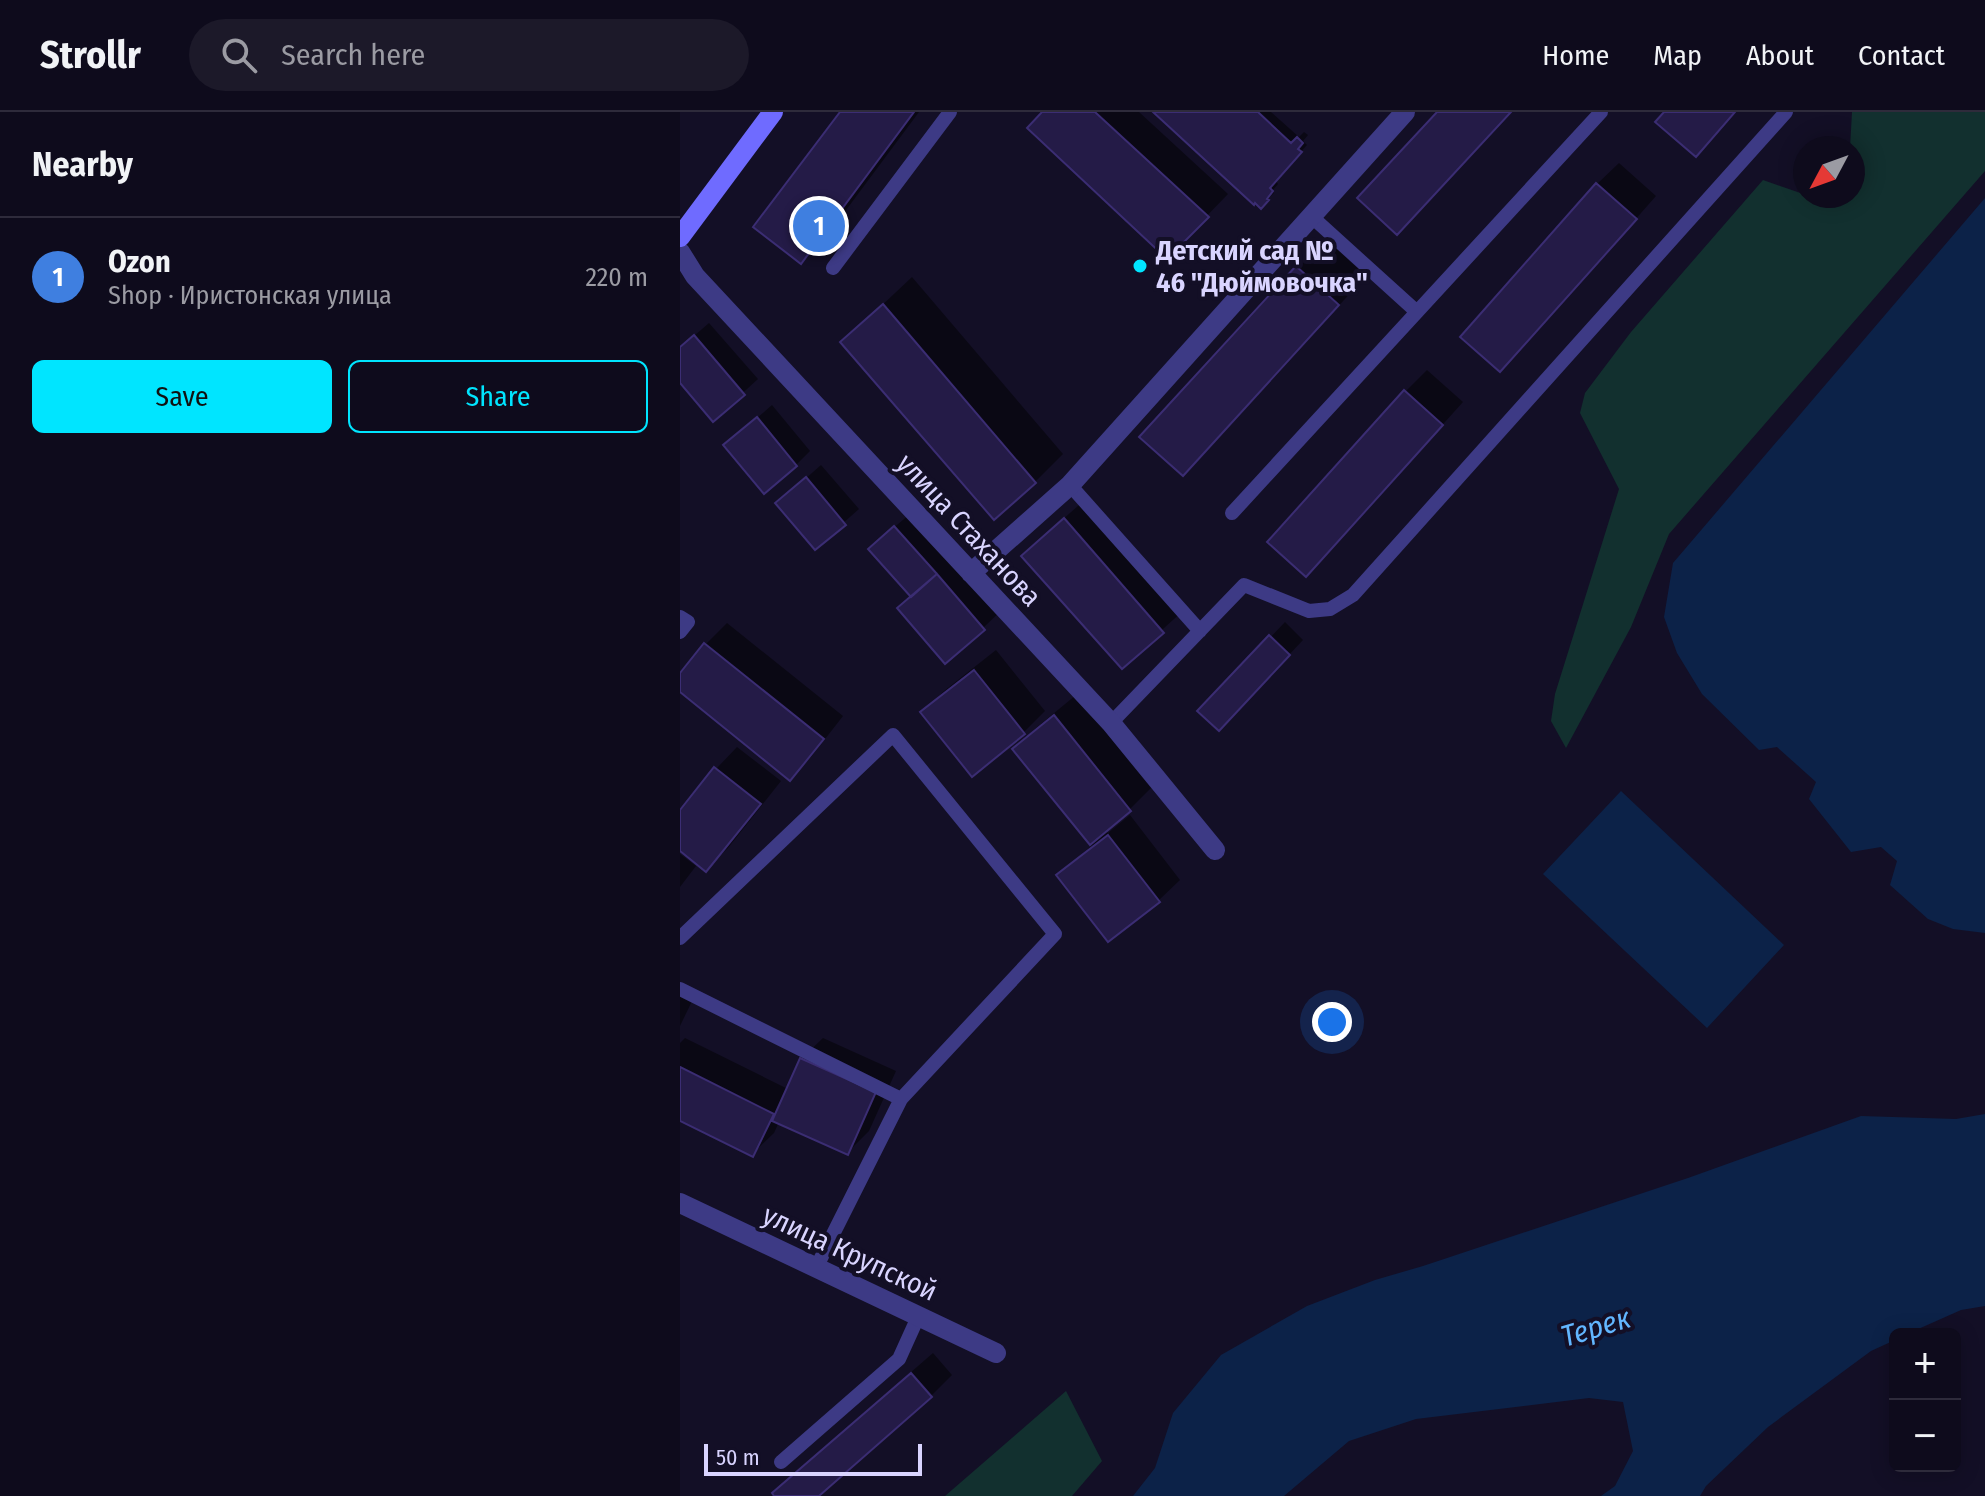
<!DOCTYPE html>
<meta charset="utf-8">
<style>
body{margin:0;font-family:"Fira Sans Condensed",sans-serif;background:#1c1929;color:#f1f3f6}
.controls{position:absolute;right:24px;bottom:24px;display:grid;overflow:hidden;border-radius:12px;box-shadow:0 4px 20px #0003}
.controls button{width:72px;height:72px;display:grid;place-items:center;padding:0;border:0;border-bottom:2px solid #2e2b3b;background:#0e0b1c;color:#f1f3f6;font:40px sans-serif}
.compass{position:absolute;left:1113px;top:24px;width:72px;height:72px;border-radius:50%;background:#0e0b1c;box-shadow:0 4px 20px #0003;rotate:229deg}
.scale{position:absolute;left:24px;bottom:20px;width:218px;box-sizing:border-box;padding-left:8px;border:4px solid #d9d4ff;border-top:0;font-size:22px;line-height:28px;white-space:nowrap;color:#d9d4ff;-webkit-text-stroke:6px #130f26;paint-order:stroke}
.you{position:absolute;left:652px;top:910px;width:28px;height:28px;margin:-20px;border:6px solid #fff;border-radius:50%;background:#1a73e8;box-shadow:0 0 0 12px #1a73e833}
.badge{display:grid;place-items:center;width:52px;height:52px;border-radius:50%;background:#00e5ff;color:#fff;font-size:26px;font-weight:700}
.pin{position:absolute;translate:-50% -50%;border:4px solid #fff;box-shadow:0 2px 8px #0006}
.list{margin:0;padding:0;list-style:none}
h2{display:flex;justify-content:space-between;align-items:center;height:104px;margin:0;padding:0 32px;font-size:34px}
h2 small{font-size:26px;font-weight:400;color:#9b9ba3}
.list li{display:grid;grid-template-columns:52px 1fr auto;gap:24px;align-items:center;box-sizing:border-box;height:120px;padding:0 32px;border-top:2px solid #2e2b3b}
.list b{display:block;font-size:30px;white-space:nowrap}
.list p{margin:0;font-size:26px;white-space:nowrap;color:#9b9ba3}
.list em{font-size:26px;font-style:normal;color:#9b9ba3}
.actions{display:flex;gap:16px;padding:24px 32px}
.actions a{flex:1;padding:18px 0;border:2px solid #00e5ff;border-radius:12px;text-align:center;font-size:28px;color:#00e5ff}
.actions .main{background:#00e5ff;color:#111}
.icon{flex:none;width:44px;height:44px;fill:none;stroke:currentColor;stroke-width:2;stroke-linecap:round;stroke-linejoin:round}
.map{position:relative;flex:none;width:1305px;height:1384px;overflow:hidden}
header{display:flex;align-items:center;gap:48px;box-sizing:border-box;height:112px;padding:0 40px;background:#0e0b1c;border-bottom:2px solid #2e2b3b}
header strong{font-size:38px}
nav{display:flex;gap:44px;margin-inline-start:auto;font-size:28px}
.search{width:560px;height:72px;background:#1c1929;display:flex;align-items:center;gap:20px;box-sizing:border-box;padding:0 28px;border-radius:44px;color:#9b9ba3;font-size:30px}
main{display:flex}
aside{flex:1;background:#0e0b1c}
.map>svg:first-child{display:block}
.green{fill:#12302f}
.water{fill:#0c2248}
.shadow{fill:#0007}
.building{fill:#241b47;stroke:#3b2d73;stroke-width:2}
.lines{fill:none;stroke-linecap:round;stroke-linejoin:round}
.service{stroke:#3d3a85;stroke-width:14}
.minor{stroke:#3d3a85;stroke-width:20}
.secondary{stroke:#6f6bff;stroke-width:20}
.poi-dot{fill:#00e5ff;stroke:#130f26;stroke-width:3}
.labels{text-anchor:middle;dominant-baseline:central;stroke-width:8;stroke-linejoin:round;paint-order:stroke}
.poi-label{font-size:28px;font-weight:bold;fill:#d9d4ff;stroke:#130f26;text-anchor:start}
.street-label{font-size:28px;fill:#d9d4ff;stroke:#130f26}
.water-label{font-size:30px;font-style:italic;fill:#62b6ff;stroke:#130f26}
</style>
<header>
<strong>Strollr</strong>
<div class="search"><svg class="icon" aria-label="search" viewBox="0 0 24 24"><circle cx="10" cy="10" r="6"/><path d="M15 15l6 6"/></svg>Search here</div>
<nav><a>Home</a><a>Map</a><a>About</a><a>Contact</a></nav>
</header>
<main>
<aside>
<h2>Nearby<small></small></h2>
<ul class="list">
<li><span class="badge" style="background:#3f7fe0">1</span><div><b>Ozon</b><p>Shop · Иристонская улица</p></div><em>220 m</em></li>
</ul>
<div class="actions"><a class="main">Save</a><a>Share</a></div>
</aside>
<div class="map">
<svg width="1305" height="1384" viewBox="0 0 1305 1384">
<rect width="100%" height="100%" fill="#130f26"/>
<path class="green" d="M1172,0H1305V59L989,422L951,515L886,636L871,609L875,582L939,377L900,301L905,281L951,220L1083,68L1155,93L1160,84H1173V36H1170Z
M386,1279L422,1349L392,1384H265Z"/>
<path class="water" d="M1305,86V821L1273,817L1248,807L1210,773L1217,749L1201,735L1171,740L1129,687L1136,670L1097,635L1079,638L1022,582L997,541L984,505L993,451Z
M941,679L1104,833L1027,916L863,762Z
M1305,1002V1194L1281,1198L1227,1222H1215V1228L1191,1239L1088,1315L1026,1374L1020,1384H921L935,1374L953,1339L943,1290L909,1286L736,1307L669,1329L604,1384H453L475,1356L493,1301L541,1243L627,1194L695,1168L743,1154L1008,1066L1181,1004L1276,1007Z"/>
<path class="shadow" d="M163,0H239L149,121L121,149Z
M365,0H459L548,82L487,145Z
M478,0H591L619,25L624,20L628,23L623,29L627,33L595,68L598,72L592,79L594,81L581,94Z
M939,51L976,84L842,236L820,258L917,72Z
M646,127L686,164L531,333L462,325L617,155Z
M232,165L383,342L355,370L163,230Z
M29,211L78,267L34,307L0,268V236Z
M747,258L783,290L647,441L590,430L726,279Z
M92,293L130,339L116,353L46,333Z
M141,353L179,397L136,435L98,391Z
M407,386L504,498L442,554L365,423Z
M230,402L325,495L303,516L232,484L205,423Z
M605,510L623,528L553,602L520,599Z
M47,511L163,604L131,645L110,666L0,578V565L26,532Z
M316,538L365,599L344,620L292,662L243,600L264,579Z
M396,583L471,676L450,697L425,718L428,721L450,703L500,768L478,789L379,763L412,733L335,637L356,616Z
M57,635L101,669L48,736L26,757L0,736V701L36,657Z
M0,742L16,754L0,775Z
M0,876L15,883L0,914Z
M5,926L108,977L121,947L143,926L216,959L189,1019L167,1041L99,1010L94,1021L72,1042L0,1006V931Z
M253,1241L272,1263L251,1284L136,1384H97L116,1360Z"/>
<path class="building" d="M160,0H234L121,152L73,115Z
M362,0H415L529,105L487,147L347,16Z
M473,0H578L611,31L617,25L623,31L618,37L622,40L590,76L593,79L587,87L589,88L581,97L575,91L574,93Z
M757,0H831L717,123L677,86Z
M984,0H1055L1016,45L975,10Z
M916,71L957,107L820,260L780,225Z
M616,154L659,193L503,364L459,325Z
M203,192L356,371L314,408L160,230Z
M14,223L65,283L33,310L0,271V235Z
M724,278L763,313L626,465L587,430Z
M77,305L117,354L84,382L43,333Z
M126,365L166,413L135,438L95,391Z
M384,406L484,521L442,557L341,444Z
M214,414L257,462L231,485L188,437Z
M257,462L305,518L265,552L217,496Z
M589,523L610,543L539,619L517,599Z
M24,531L144,627L110,669L0,580V561Z
M294,558L345,622L292,665L240,600Z
M374,603L451,699L410,733L332,637Z
M34,655L81,692L26,760L0,739V698Z
M428,723L480,790L428,830L376,763Z
M120,946L196,980L168,1043L92,1009Z
M0,955L94,1002L73,1045L0,1009Z
M231,1261L252,1285L139,1384H94L92,1381Z"/>
<g class="lines">
<path class="service" d="M631,104L737,200
M153,156L270,0
M390,373L520,519
M552,401L921,0
M0,505L8,510L0,520
M431,611L564,473L629,499L650,497L673,483L1106,0
M0,826L213,623L375,822L221,987L136,1156
M0,877L221,987
M101,1350L219,1247L238,1205"/>
<path class="minor" d="M0,140L15,164L431,611L535,738
M291,461L390,373L725,0
M0,1091L316,1241"/>
<path class="secondary" d="M0,125L93,0"/>
</g>
<circle class="poi-dot" cx="460" cy="154" r="8"/>
<g class="labels">
<g class="poi-label">
<text x="476" y="138">Детский сад №<tspan x="476" dy="32">46 "Дюймовочка"</tspan></text>
</g>
<g class="street-label">
<text transform="translate(289 418) rotate(47)">улица Стаханова</text>
<text transform="translate(170 1141) rotate(25)">улица Крупской</text>
</g>
<g class="water-label">
<text transform="translate(916 1215) rotate(-17)">Терек</text>
</g>
</g>
</svg>
<div class="controls">
<button>+</button>
<button>−</button>
</div>
<svg class="compass" viewBox="-18 -18 36 36"><path d="M0-13l5 13h-10z" fill="#e53935"/><path d="M0 13l5-13h-10z" fill="#9b9ba3"/></svg>
<div class="scale">50 m</div>
<div class="you"></div>
<div class="pin badge" style="left:139px;top:114px;background:#3f7fe0">1</div>
</div>
</main>
